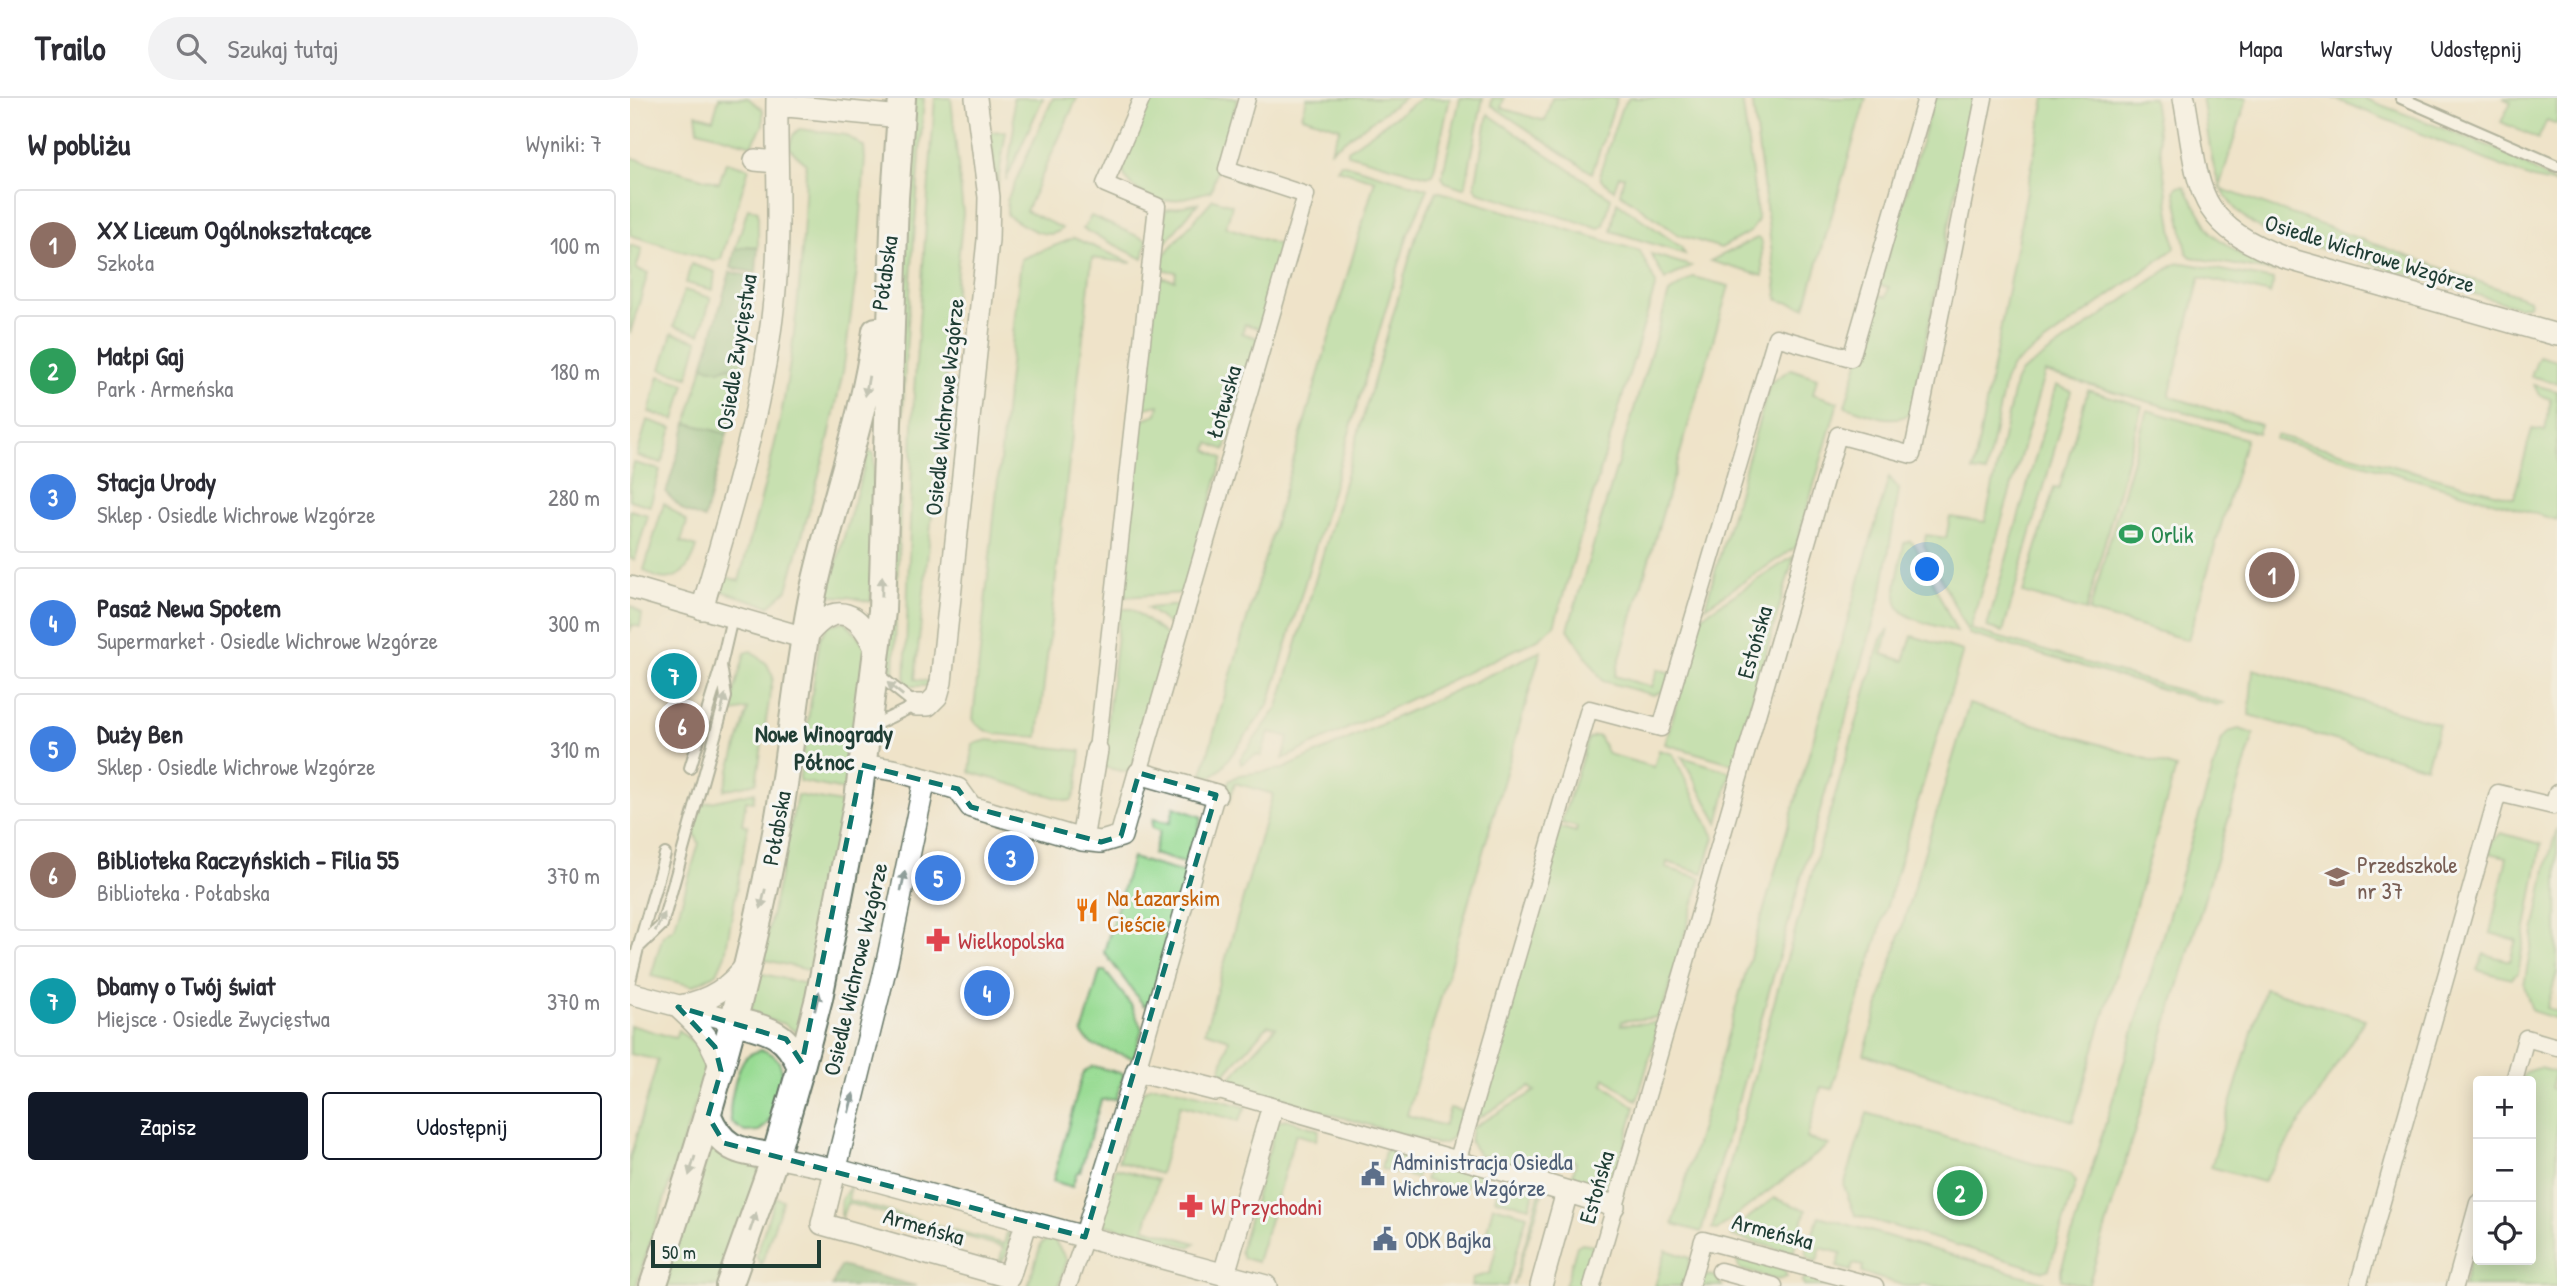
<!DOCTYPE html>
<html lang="pl">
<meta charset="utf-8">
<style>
body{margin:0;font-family:"Patrick Hand",sans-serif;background:#f2f2f3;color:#2b2b33}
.controls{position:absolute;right:21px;bottom:21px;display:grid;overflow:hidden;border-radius:7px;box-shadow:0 4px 18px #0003}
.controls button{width:63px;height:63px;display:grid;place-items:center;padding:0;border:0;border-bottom:2px solid #e1e1e2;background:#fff;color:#2b2b33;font:35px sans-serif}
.scale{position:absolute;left:21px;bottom:18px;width:170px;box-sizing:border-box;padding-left:7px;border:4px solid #1f3d34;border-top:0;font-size:19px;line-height:24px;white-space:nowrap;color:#1f3d34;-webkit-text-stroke:5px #f6f6f2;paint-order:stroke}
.you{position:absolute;left:1298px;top:472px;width:24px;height:24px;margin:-18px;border:5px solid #fff;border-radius:50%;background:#1a73e8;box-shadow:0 0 0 10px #1a73e833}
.badge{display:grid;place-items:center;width:46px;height:46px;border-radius:50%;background:#111827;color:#fff;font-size:23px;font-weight:700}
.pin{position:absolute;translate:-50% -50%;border:4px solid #fff;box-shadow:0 2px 7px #0006}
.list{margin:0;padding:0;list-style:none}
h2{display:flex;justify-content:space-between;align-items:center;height:91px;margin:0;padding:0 28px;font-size:30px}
h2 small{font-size:23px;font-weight:400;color:#7c7c81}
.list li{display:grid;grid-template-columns:46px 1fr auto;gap:21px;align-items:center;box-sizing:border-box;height:112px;margin:0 14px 14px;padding:0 14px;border:2px solid #e1e1e2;border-radius:7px}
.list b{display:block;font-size:26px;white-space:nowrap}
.list p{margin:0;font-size:23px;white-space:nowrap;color:#7c7c81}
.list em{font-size:23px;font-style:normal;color:#7c7c81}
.actions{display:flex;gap:14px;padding:21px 28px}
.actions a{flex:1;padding:16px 0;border:2px solid #111827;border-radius:7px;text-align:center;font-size:24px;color:#111827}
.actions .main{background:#111827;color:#fff}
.icon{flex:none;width:38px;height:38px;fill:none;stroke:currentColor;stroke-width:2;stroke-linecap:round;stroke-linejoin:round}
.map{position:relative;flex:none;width:1927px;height:1188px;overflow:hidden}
header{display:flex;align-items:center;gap:42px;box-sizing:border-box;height:98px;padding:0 35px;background:#fff;border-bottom:2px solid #e1e1e2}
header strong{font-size:33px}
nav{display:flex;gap:38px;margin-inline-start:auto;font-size:24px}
.search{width:490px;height:63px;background:#f2f2f3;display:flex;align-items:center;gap:18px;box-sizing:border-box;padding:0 24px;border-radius:38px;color:#7c7c81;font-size:26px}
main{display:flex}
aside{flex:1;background:#fff}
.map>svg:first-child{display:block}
.green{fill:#98db93;stroke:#5c8c64;stroke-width:2}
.forest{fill:#7abb7d;stroke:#4c7c58;stroke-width:2}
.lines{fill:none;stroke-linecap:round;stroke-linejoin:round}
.service-casing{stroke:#687768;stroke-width:14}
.pedestrian-casing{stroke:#687768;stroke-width:19}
.minor-casing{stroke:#687768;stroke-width:24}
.tertiary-casing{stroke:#687768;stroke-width:30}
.service{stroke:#fff;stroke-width:10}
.pedestrian{stroke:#fff;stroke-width:16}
.minor{stroke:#fff;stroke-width:21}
.tertiary{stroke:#fff;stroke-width:26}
.oneway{fill:#8f9e9a}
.marked{fill:none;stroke:#0f766e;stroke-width:5;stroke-dasharray:14 9;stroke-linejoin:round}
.labels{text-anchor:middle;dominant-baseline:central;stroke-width:6;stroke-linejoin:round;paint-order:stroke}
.street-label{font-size:23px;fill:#1f3d34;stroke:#f6f6f2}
.leisure-label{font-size:23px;fill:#27864d;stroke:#f6f6f2;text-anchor:start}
.education-label{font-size:23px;fill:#785e54;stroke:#f6f6f2;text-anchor:start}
.food-label{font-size:23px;fill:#c56008;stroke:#f6f6f2;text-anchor:start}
.health-label{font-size:23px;fill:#be3a42;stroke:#f6f6f2;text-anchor:start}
.service-label{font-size:23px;fill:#4e5e75;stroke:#f6f6f2;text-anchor:start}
.neighbourhood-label{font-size:24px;font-weight:bold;fill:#1f3d34;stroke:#f6f6f2}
</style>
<header>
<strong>Trailo</strong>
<div class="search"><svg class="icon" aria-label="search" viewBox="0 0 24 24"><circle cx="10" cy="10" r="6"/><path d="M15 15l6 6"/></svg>Szukaj tutaj</div>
<nav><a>Mapa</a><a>Warstwy</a><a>Udostępnij</a></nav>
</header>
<main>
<aside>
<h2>W pobliżu<small>Wyniki: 7</small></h2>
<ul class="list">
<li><span class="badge" style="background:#8d6e63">1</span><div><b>XX Liceum Ogólnokształcące</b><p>Szkoła</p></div><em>100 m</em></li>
<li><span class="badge" style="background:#2e9e5b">2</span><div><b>Małpi Gaj</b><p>Park · Armeńska</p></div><em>180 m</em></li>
<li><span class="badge" style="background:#3f7fe0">3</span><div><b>Stacja Urody</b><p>Sklep · Osiedle Wichrowe Wzgórze</p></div><em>280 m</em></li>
<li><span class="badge" style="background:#3f7fe0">4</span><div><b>Pasaż Newa Społem</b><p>Supermarket · Osiedle Wichrowe Wzgórze</p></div><em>300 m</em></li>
<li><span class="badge" style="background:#3f7fe0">5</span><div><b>Duży Ben</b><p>Sklep · Osiedle Wichrowe Wzgórze</p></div><em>310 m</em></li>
<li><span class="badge" style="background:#8d6e63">6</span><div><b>Biblioteka Raczyńskich - Filia 55</b><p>Biblioteka · Połabska</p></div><em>370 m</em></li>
<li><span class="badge" style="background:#0f9aa8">7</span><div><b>Dbamy o Twój świat</b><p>Miejsce · Osiedle Zwycięstwa</p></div><em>370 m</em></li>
</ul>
<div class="actions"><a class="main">Zapisz</a><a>Udostępnij</a></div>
</aside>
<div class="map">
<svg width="1927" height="1188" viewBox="0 0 1927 1188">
<rect width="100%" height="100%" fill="#f6f6f2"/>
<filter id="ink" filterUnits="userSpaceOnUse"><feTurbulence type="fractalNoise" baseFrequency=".0143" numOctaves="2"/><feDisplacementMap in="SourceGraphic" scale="14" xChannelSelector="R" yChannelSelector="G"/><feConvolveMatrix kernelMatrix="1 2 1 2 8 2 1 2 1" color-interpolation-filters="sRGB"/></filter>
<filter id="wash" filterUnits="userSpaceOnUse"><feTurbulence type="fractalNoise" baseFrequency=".00686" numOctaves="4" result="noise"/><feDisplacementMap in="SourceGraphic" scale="28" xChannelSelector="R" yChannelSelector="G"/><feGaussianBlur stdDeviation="1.57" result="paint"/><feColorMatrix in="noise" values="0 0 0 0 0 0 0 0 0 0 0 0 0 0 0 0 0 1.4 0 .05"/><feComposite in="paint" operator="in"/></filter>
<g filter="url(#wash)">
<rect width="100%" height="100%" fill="#efe3c9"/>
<path class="green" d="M89,0H118L133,12V27L122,47L68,32L66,16L83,21Z
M284,0H294L275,268L264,579L258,569L266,259Z
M305,0H321L333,115L285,581L302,584L296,588H275L284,293Z
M383,0H413L376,82L384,29Z
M423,0H447L396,113L432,130C419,146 391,126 377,117V102Z
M521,0H608L581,93C567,96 547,104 533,103C519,102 493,86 493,71C492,53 514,17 521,0Z
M677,0H774L701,52L710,30L672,18Z
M791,0H820L803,76L797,78L718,56V52Z
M830,0H853L836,86L833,90L815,84L812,79Z
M862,0H874L871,10L915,23L922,0H987L962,75L861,7Z
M999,0H1112L1128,122L1120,134L1091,150L1049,137L990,95L994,78H989L984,92L971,82L970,75L991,11Z
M1122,0H1236L1175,209L1148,202Z
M1304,0H1345L1281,315C1261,328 1236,314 1215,308L1248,197L1256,199L1259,189L1249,187Z
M1415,0H1523L1545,150L1382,268L1376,279L1356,375L1343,373Z
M1572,0H1617L1589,90L1900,202L1899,207L1888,209L1638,135C1577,103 1584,61 1572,0Z
M1703,0H1733L1872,53L1927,86L1903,81Z
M1873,0H1927V26L1917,22L1908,41L1871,24L1881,4Z
M858,16L981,100L974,127L969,130L848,94L845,88Z
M169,31L216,37L234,49L235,61L227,172L213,274L197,348L157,492L139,508L88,492L91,477L109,483C123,429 139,376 150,322C167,237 174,152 176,66L159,50L163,37Z
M376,33L367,91L360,34Z
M0,59L89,85L96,64L119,70L91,161L84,163L0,137Z
M711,65L798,91L778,136L639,606L591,671L581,679L572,676L745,82L707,71Z
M1554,88L1582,136L1614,159L1642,169L1644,174L1561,159L1557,155L1545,93L1547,89Z
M807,93L1010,153L1026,186L924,528L908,541L653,661L659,639L639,634L631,658L626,657L611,666L610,661L648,609L787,135Z
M583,101L602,107L596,129L656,149L631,231L615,226L612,235L628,240L595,352L579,345L577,352L593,360L555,495L492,499L513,321L527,316L529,307L512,311L528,179L545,182L546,174L529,171L531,160Z
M987,104L1051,149L1055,156L981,133Z
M568,105L532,149L535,112Z
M118,110L128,113V150L118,148L105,152Z
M461,118L517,142L513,161L453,131Z
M444,140L502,165L462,160L408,639C387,637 354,641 343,621L391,161Z
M1127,140L1131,141L1133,178L1080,163Z
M0,147L12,151L6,171L18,175L0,236Z
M1021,156L1061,168L1035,182Z
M1554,165L1644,182L1640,196L1570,179L1539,298L1631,327L1628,335L1415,274L1340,531L1593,605L1587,607L1339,536L1294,447L1296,437L1316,440L1320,419L1355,424L1385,285L1390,275L1545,166Z
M61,166L85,174L83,192L56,185Z
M1063,179L1099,188L985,578L1022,589L1028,571L1041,575L1034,593L1023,597L973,583L938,531L1039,195Z
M54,192L81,200L70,236L44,228Z
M42,235L68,243L58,279L31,271Z
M1909,258L1927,263V285L1901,278Z
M73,268C88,272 99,268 112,272L97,336L57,325Z
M1161,271L1187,280L1183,296L1208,304L1166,449L1075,509L1140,285Z
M29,278L55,286L45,322L19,314Z
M1426,287L1441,293L1373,534L1357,529Z
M1904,287L1927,293V422L1645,341L1646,337L1884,400L1902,331L1915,333L1921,301L1909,297Z
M1458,292L1512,308L1456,513L1393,495L1424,390L1429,391Z
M1517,312L1616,341L1558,542L1459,514Z
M17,322L42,330L32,365L7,358Z
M242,354L244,356L241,504L219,499L197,498L238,355Z
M4,365L30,372L20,408L0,402V381Z
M1259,379L1269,391L1252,494L1071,1134L1043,1126Z
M34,405L57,424L51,444L67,449C59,475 40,492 14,472Z
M0,412L18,417L5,462L0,460Z
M1280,443L1285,447L1327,534C1255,514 1261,516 1274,445Z
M1164,458L1104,666L1035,646L1072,518Z
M0,507L12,516L10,529L2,527L0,534Z
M552,507L544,530L517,510Z
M490,511H502L540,540L502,675L472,669Z
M215,523L236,548L218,693L169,683L190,540L199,527Z
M1259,532L1252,556L1274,563L1282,538L1333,553L1202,991L1191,989L1177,1040L1199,1047L1087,1132L1082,1131L1147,894L1251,541Z
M121,553L137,566L143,579L126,685L94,692L118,611L98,615L115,555Z
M911,553L777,1017L814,1028L820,1010L832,1013C828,1028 826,1046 807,1046L599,988L596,985L646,929L638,927L592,979L589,978L599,941L575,933L643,696L605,685L599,704L593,702L599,683L609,677L653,671Z
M1623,571L1809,626L1796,669L1619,617Z
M1339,606L1546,670L1443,1023L1234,956Z
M1609,631L1624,636L1458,1188L1431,1182V1172L1592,642L1598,634Z
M964,638H969L978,656L1024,669L1029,652L1043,656L1084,739L1073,775L1037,764L1036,770L1071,780L1031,919L992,923L991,927L1030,924L1007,1003L975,980L973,986L1005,1009L985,1081L975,1092L941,1084L946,1064L924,1057L921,1068L900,1062L897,1072L849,1057L840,1044L842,1030L905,993L900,989L845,1022L929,729L946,734L947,729L931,725L958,641Z
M358,642L451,653L447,690L442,702L438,703L340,674L343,646Z
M1052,659L1101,674L1088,725Z
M125,694L123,704L116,703L112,726L118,728L95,857L87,875L63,888L21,878L33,837L44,830L69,745L64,735L72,706Z
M167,697L217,706L182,873L132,861Z
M544,709L572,719L558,766L523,756L530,733L522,730L523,721L540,725Z
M1927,730V874L1917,910L1927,913V921L1902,913L1894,887L1917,766Z
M1871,735L1911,746L1888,875L1881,881L1847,872L1854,856L1880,863L1886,842L1860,835L1877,759L1859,755L1862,743Z
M502,760L557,776L520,904L514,908L474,854Z
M470,873H475L502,908L512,931L504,960L462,947L452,936Z
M129,875L181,887L169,936L154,926L120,916Z
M1635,891L1735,921L1633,1084L1581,1069Z
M0,927L45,940L48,932L68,948L74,961L75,977L6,1188H0V1060L28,962L0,956Z
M131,952C169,958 149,1020 129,1033L115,1034L102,1025C96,1013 107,969 116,959C120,955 126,954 131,952Z
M463,968L494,976L486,1001L471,1002L450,1074H447L442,1089L423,1083L453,974Z
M1909,970L1925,974L1921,990L1927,992V1188H1833L1848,1133V1162H1901V983H1890L1896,974Z
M522,988H534L616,1009L609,1023L550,1007L530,1076L488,1063L509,995Z
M1237,1015L1441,1077L1446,1084L1419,1171L1414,1173L1225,1117L1214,1088Z
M656,1021L689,1032L686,1042L666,1036L627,1164L613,1160L610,1153L647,1024Z
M82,1045L131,1069L90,1188H34Z
M761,1050L793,1058L786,1080L751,1071L755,1053Z
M800,1060L856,1076L852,1091L835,1086L833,1093L795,1082Z
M485,1070L528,1082L515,1130L565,1145L560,1149L468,1125Z
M874,1081L905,1090L900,1109L865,1101L869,1085Z
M221,1087L218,1102L374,1146L378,1130C381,1143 379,1157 369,1166L373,1149L217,1105L211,1122V1102Z
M909,1096L912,1097L883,1188Z
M145,1099L153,1102L131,1167L126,1158Z
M1144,1100L1176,1112L1163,1155L1101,1138V1133Z
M863,1108L897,1117L877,1188H841L843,1180L860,1175L867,1147L856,1136Z
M1189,1118L1414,1184L1413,1188H1303L1292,1185L1290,1188H1276L1232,1175L1233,1168L1223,1166L1221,1173L1207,1169L1211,1155L1191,1150L1187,1163L1179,1161L1176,1155Z
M420,1140L424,1142L437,1162L429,1188H398L411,1146Z
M952,1145L965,1147L954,1188H935L947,1148Z
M1036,1152L1060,1160L1055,1188H1025Z
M1114,1160L1154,1171L1157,1179L1147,1182L1109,1171L1107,1163Z
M1080,1177L1086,1179L1092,1188H1068L1072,1180Z
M1178,1178L1218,1188H1174L1172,1183Z"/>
<path class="forest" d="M118,148L128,150L126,175L101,170L105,152Z
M100,174L126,179L125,189L112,272L98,268L90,272L73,268Z
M57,325L97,336L74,421L54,413L36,395Z
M210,1168L286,1188H202Z"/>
</g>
<g filter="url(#ink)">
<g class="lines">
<g class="service-casing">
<path id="service" d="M1771,0L1927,68
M240,629L286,607L246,575
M60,670L91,568
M9,847L35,756
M0,883L8,850L32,827L96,599L91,567L102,520"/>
</g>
<g class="pedestrian-casing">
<path id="pedestrian" d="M467,652L527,108L475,86L512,0
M509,675L676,97L597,71L617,0
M507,972L586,697
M1884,983L1896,940L1927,949
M586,992L909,1085
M828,1061L959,611L1031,630L1146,239L1221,260L1296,0
M1090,1173L1144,1188
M438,1188L455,1139
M962,1188L1208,337L1282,357L1354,0
M1060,1188L1073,1142L1245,1188
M1728,1188L1868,695L1923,708L1927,695
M1825,1188L1848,1105"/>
</g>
<g class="minor-casing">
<path id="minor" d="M1554,0C1570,88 1561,125 1655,160L1927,237
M147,7L271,19
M125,62L146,64
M0,489L175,540C205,500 231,513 247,556
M72,511C105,398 141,283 147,164C150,110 146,55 147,0
M286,607H298L307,598L311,584L358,142L359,99L346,0
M232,667L264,672L328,691L341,709L452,742L471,744L491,738L509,675L586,697
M295,681L257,864L192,1126L379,1179L397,1123
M452,742L467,652
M0,895L105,923
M50,908C81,902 99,890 118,865
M49,910C71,930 84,944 91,973
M145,1059L204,1071L636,1188
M909,1085L984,1108
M455,1139L507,972L586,992
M594,1176L640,1018
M911,1188L937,1094"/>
</g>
<g class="tertiary-casing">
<path id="tertiary" d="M105,923C139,932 156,934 171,969
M78,1018C93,1053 110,1053 145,1059
M23,1188C73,1041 116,893 145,740C161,659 166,576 183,495C202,407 234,323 246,233
M99,1188L145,1059L171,969L189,900L228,702L252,513L265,100L272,0"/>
</g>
<use href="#service" class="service"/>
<use href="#pedestrian" class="pedestrian"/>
<use href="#minor" class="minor"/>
<use href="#tertiary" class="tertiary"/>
</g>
<defs><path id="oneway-solid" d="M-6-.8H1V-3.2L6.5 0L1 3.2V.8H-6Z" transform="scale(1.75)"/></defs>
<g class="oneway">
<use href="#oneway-solid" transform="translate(237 288) rotate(100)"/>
<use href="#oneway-solid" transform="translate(252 488) rotate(-89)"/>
<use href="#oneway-solid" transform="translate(265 591) rotate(-141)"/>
<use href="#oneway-solid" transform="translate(93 606) rotate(-77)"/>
<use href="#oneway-solid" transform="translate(273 783) rotate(-79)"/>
<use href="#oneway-solid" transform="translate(133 801) rotate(103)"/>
<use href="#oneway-solid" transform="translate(30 824) rotate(-62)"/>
<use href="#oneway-solid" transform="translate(187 903) rotate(-77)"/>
<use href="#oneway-solid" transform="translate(221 1005) rotate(-76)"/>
<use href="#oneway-solid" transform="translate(62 1068) rotate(107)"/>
<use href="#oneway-solid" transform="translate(123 1124) rotate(-71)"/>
</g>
</g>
<path d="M0 0H1927V1188H0ZM232,667L328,691L341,709L471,744L491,738L509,675L586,697L455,1139L94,1045L78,1018L91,973L85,949L48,909L156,941L172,965Z" fill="#efe3c9" fill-opacity=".55" fill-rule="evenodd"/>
<path class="marked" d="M232,667L328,691L341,709L471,744L491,738L509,675L586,697L455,1139L94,1045L78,1018L91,973L85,949L48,909L156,941L172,965Z"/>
<defs>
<g id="stadium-bare" transform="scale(1.89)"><path d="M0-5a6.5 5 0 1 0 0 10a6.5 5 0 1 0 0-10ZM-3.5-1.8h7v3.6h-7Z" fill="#2e9e5b" stroke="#f6f6f2" stroke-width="2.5" paint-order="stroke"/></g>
<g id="school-bare" transform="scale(1.89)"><path d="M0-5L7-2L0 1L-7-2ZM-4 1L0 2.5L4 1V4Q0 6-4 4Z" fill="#8d6e63" stroke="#f6f6f2" stroke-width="2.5" paint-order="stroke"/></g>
<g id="restaurant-bare" transform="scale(1.89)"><path d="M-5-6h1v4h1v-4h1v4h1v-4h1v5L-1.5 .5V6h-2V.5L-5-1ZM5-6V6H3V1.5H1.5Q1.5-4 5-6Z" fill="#e8710a" stroke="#f6f6f2" stroke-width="2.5" paint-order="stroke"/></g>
<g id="pharmacy-bare" transform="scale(1.89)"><path d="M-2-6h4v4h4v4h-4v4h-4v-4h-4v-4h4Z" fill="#e0444e" stroke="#f6f6f2" stroke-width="2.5" paint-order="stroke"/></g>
<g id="civic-bare" transform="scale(1.89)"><path d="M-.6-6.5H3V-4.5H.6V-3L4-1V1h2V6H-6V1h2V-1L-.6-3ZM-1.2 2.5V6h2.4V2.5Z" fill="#5c6f8a" stroke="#f6f6f2" stroke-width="2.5" paint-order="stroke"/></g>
</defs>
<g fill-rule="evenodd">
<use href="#stadium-bare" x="1501" y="436"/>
<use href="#school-bare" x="1707" y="779"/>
<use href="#restaurant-bare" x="457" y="812"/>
<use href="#pharmacy-bare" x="308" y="842"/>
<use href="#civic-bare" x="743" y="1076"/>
<use href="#pharmacy-bare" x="561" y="1108"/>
<use href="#civic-bare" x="755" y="1141"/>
</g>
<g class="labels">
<g class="street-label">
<text transform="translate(1740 155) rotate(17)">Osiedle Wichrowe Wzgórze</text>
<text transform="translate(254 175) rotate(-82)">Połabska</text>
<text transform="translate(106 254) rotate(-81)">Osiedle Zwycięstwa</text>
<text transform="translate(593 304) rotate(-74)">Łotewska</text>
<text transform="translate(314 309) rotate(-84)">Osiedle Wichrowe Wzgórze</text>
<text transform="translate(1124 544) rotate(-74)">Estońska</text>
<text transform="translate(146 730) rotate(-80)">Połabska</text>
<text transform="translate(225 871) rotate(-77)">Osiedle Wichrowe Wzgórze</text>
<text transform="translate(966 1089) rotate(-74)">Estońska</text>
<text transform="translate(294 1128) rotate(16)">Armeńska</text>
<text transform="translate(1143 1133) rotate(15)">Armeńska</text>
</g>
<g class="leisure-label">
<text x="1521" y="436">Orlik</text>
</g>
<g class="education-label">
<text x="1727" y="766">Przedszkole<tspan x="1727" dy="26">nr 37</tspan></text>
</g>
<g class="food-label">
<text x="477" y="799">Na Łazarskim<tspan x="477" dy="26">Cieście</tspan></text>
</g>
<g class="health-label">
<text x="328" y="842">Wielkopolska</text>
<text x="581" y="1108">W Przychodni</text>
</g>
<g class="service-label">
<text x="763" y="1063">Administracja Osiedla<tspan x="763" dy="26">Wichrowe Wzgórze</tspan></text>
<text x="775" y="1141">ODK Bajka</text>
</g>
<g class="neighbourhood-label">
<text x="194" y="635">Nowe Winogrady<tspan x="194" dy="28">Północ</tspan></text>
</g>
</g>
</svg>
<div class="controls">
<button>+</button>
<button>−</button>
<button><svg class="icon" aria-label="locate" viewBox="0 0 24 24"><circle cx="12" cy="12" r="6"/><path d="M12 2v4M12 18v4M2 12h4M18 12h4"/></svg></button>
</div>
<div class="scale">50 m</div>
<div class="you"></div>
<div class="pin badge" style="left:1642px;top:477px;background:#8d6e63">1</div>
<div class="pin badge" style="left:1330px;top:1095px;background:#2e9e5b">2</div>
<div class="pin badge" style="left:381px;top:760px;background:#3f7fe0">3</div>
<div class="pin badge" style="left:357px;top:895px;background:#3f7fe0">4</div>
<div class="pin badge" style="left:308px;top:780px;background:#3f7fe0">5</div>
<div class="pin badge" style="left:52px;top:628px;background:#8d6e63">6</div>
<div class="pin badge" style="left:44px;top:578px;background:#0f9aa8">7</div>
</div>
</main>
